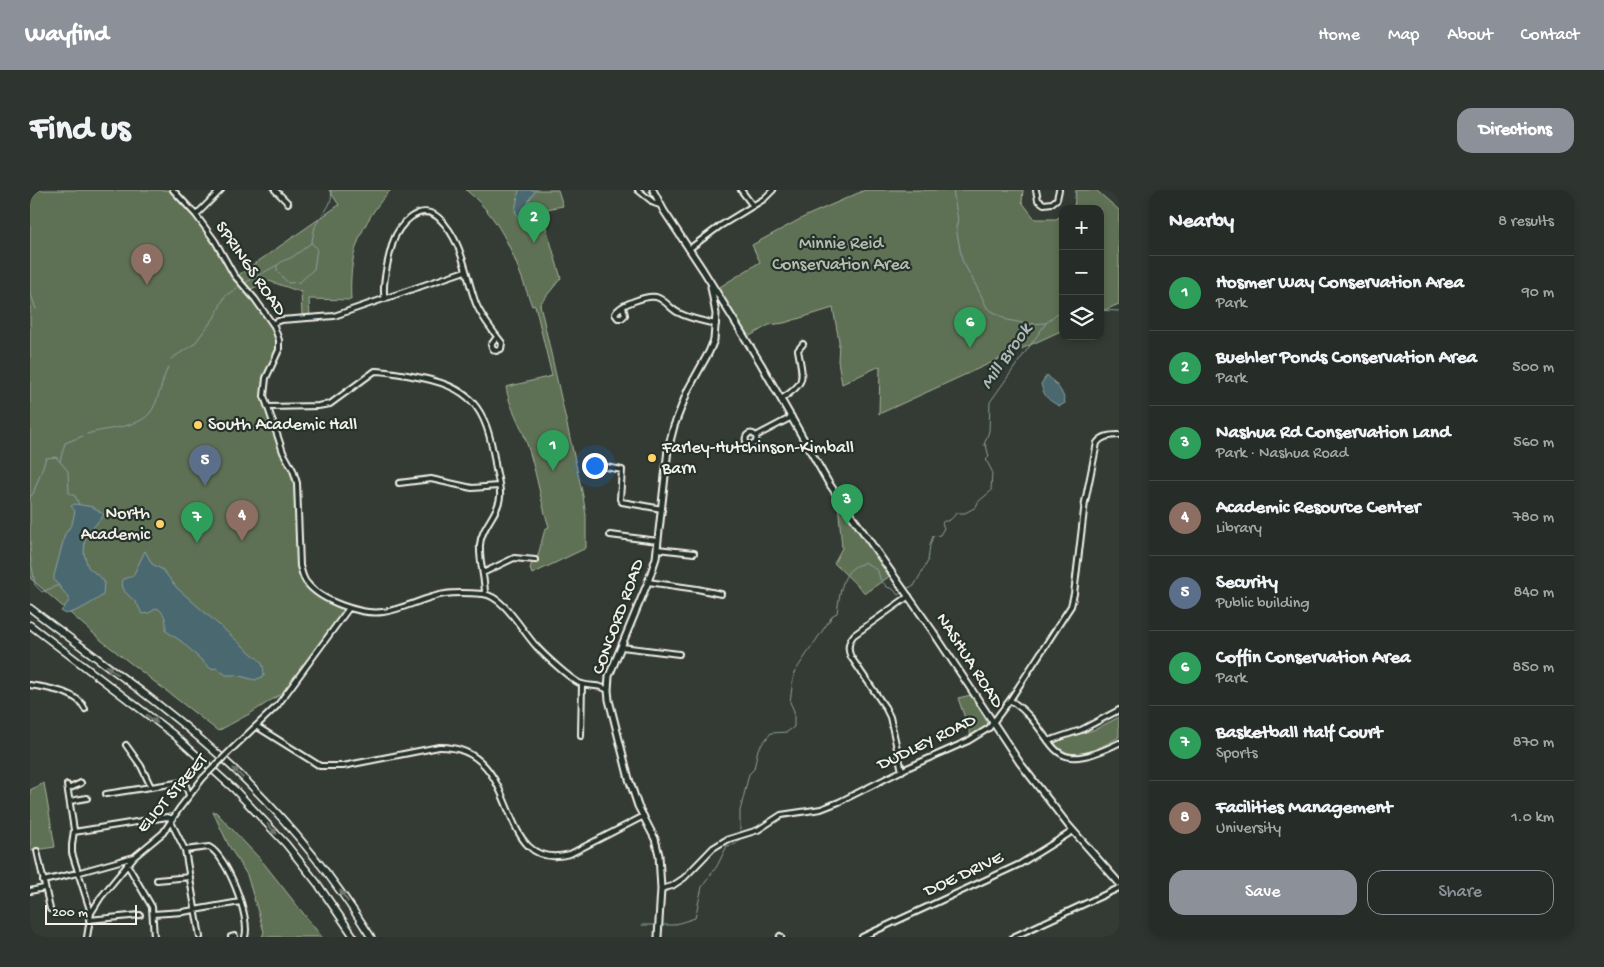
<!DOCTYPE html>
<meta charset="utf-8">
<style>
body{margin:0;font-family:"Gochi Hand",sans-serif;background:#2e342f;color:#f1f3f6}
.controls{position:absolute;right:15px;top:15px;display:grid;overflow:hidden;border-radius:10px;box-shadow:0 2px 8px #0003}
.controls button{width:45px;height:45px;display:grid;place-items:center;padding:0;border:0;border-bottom:1px solid #424844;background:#262c27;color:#f1f3f6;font:25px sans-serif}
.scale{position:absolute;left:15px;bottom:12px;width:92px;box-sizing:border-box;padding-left:5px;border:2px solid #f4f1e8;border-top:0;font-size:14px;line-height:18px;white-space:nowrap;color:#f4f1e8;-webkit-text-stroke:4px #26332d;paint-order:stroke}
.you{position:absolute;left:564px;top:275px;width:18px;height:18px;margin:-12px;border:4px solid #fff;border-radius:50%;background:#1a73e8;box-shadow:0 0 0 8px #1a73e833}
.badge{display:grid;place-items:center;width:32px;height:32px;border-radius:50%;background:#8c9099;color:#fff;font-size:16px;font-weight:700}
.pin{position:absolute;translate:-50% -41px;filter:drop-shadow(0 1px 2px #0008)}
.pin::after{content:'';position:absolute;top:26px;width:18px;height:15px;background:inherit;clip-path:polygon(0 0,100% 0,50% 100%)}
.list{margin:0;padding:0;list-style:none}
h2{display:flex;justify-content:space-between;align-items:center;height:65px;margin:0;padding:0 20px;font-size:21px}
h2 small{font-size:16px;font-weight:400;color:#a4a7a7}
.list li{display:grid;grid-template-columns:32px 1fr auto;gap:15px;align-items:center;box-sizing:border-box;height:75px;padding:0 20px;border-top:1px solid #424844}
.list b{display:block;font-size:19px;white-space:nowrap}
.list p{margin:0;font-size:16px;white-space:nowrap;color:#a4a7a7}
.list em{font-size:16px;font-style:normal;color:#a4a7a7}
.actions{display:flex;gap:10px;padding:15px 20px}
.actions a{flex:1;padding:11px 0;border:1px solid #8c9099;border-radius:15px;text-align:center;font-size:18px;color:#8c9099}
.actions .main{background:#8c9099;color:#fff}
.icon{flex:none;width:28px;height:28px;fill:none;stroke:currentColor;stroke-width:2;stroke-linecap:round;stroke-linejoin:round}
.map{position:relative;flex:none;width:1089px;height:747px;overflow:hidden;border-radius:15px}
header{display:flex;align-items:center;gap:30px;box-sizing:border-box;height:70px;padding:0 25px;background:#8c9099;color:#fff}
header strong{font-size:24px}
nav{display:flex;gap:28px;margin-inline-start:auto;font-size:18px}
.intro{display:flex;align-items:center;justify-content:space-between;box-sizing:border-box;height:120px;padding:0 30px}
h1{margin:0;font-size:35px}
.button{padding:12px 22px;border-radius:15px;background:#8c9099;color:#fff;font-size:18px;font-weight:700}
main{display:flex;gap:30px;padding:0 30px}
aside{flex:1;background:#262c27;border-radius:15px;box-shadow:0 2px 8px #0003}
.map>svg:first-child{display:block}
.green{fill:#5e7154;stroke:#a9b19e}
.water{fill:#4a6870;stroke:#8e9fa0}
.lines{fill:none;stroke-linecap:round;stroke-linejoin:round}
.stream{stroke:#8e9fa0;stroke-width:1}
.minor-casing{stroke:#f4f1e8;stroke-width:8}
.major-casing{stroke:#f4f1e8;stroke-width:9}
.highway-casing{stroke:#f4f1e8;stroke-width:9}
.minor{stroke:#26332d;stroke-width:4}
.major{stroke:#26332d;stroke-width:5}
.highway{stroke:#26332d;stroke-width:5.5}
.minor-bridge-casing{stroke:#f4f1e8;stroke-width:8;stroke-linecap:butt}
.minor-bridge{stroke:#26332d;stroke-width:4}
.oneway{fill:#6e766e}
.poi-dot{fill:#ffd166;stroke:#26332d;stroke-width:2}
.labels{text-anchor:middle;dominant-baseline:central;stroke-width:4.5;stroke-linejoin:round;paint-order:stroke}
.park-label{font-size:18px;fill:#b8bead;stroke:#26332d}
.street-label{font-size:18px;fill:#f4f1e8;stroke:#26332d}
.poi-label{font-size:18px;fill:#f4f1e8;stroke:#26332d;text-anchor:start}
.water-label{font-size:19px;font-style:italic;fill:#b0bab8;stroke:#26332d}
</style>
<header>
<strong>Wayfind</strong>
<nav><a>Home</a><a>Map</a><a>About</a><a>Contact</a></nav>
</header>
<div class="intro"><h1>Find us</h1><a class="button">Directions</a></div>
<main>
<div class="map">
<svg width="1089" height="747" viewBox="0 0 1089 747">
<rect width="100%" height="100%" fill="#333b34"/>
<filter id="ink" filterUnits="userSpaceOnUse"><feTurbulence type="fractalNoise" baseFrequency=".02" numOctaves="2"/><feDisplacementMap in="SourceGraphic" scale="10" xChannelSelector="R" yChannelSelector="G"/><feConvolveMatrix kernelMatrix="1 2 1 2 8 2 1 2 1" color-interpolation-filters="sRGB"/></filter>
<g filter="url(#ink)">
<path class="green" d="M0,0H143L166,25L185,51L204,85L235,122L249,150V160L237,183L234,206L253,262L266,286L270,376L276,392L303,412L319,418L257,500L221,523L188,541L72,451L0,388Z
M299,0H361C349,11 333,36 328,52C321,69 320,92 321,110L279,109L280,126H272L271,102L239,91L219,100L207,86L309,15Z
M436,0H528L533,16L511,20L531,88L510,114L553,306L556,326V358L502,384L500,379L502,372L506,373L515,339L519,337C510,309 506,279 496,251C490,232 479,217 476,197L522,186L505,115L502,116C485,70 475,32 436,0Z
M835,0H993L992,12L1005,29H1026L1033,25V140L849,224L850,176L812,194L808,171L809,151L803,118L754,133L739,135L718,147L688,98L730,72L722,55L776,26Z
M1046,0H1066L1089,20V114L1070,122V19H1042L1044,18Z
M808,312L860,386L835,403L804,373L812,358Z
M941,505L959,535L941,546L928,508Z
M1089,527V547C1075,555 1057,566 1040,563C1035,563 1030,558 1026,556L1025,554L1028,551L1066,539Z
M14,593L25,657L0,661V600Z
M183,622H186L232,671L292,747H232L234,742L217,685L199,656Z"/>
<path class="water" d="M489,0H506C499,9 496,14 496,26L489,28L485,21Z
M1017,185C1025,192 1034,202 1035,213L1030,216C1019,211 1014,207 1011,194Z
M45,314L63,317L74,325L58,343L55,349L54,364L58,377L74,391L73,405C62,413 49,421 36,424L31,421L39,411V408L24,390V386L35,344L42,334L45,321L41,316Z
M115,361L122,374L133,380L147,398L222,464C231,470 234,474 234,486L225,490L206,485H196L186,478L181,479L151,451L136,441C136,432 136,423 127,418L119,423L112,424C110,420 109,416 106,413C99,404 90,402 93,389L103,386Z"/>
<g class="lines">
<path class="stream" d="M923,0L928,31L926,37L932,70L950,103L957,118L977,130L998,134L1016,133
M247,76V81L258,93L270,92L284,79L287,58L281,53
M215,93L249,74C254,69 258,70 264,66C270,62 275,57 281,53C283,49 283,45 284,41C287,25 305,18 301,0
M0,102L6,119
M1070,120L1089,121
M141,169L164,154L184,128L195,106L207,98
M57,244C75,238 107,238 119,224C128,215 132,189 138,177
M30,271L35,253L53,246
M0,307L3,304L16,268L26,267L38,281L39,303L45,306L49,314
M0,364L5,395L12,402L29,395
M877,398L884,396L898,371L900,355L903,346L910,345L914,338L912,333L914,331C919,332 923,328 926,323H935L946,317L948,312L961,301L962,281L956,270L959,267L956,255H954L959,241L960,212L1016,133L1026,124L1033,123
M710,640V621L719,584L724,579L728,559L741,543L757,542L764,537V521L760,512L764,483L803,425L807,423C809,409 811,385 824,377C827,375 832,374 835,372L848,381L850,389L857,397L863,399L868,405L871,403
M612,735H624
M632,735H643L665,728L672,697L687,676L697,656L706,654L709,650"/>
<g class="minor-casing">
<path id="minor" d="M143,0L166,25L185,51L204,85L225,109L244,136L249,150V160L236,188L234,206L253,262L263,280L267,293L270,376C272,382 273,389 277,393C291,411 331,425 353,422C375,419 394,407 415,404C427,402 441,403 453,404C474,406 492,441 506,456C513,464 543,492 552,494C562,497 569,494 578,500
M245,0L258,13
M608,0L624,13L630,15
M711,0L723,16
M1006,0L1008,10L1014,14L1022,13L1027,9L1029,0
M166,25L191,0
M659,59L690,36L734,9L743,0
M355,109C351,97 359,65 363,52C368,35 390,11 409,28C432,50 435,82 445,111C450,126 463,141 472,153L471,159L466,161L463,159L461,155L467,147
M593,117L595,125L592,128H588L585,124C588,115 617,105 626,107C636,110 640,119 649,123C660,129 674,131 686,134
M243,133L251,130L304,126L435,81
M751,209C777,193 773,188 768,160L773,154
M238,217L288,216L300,214L345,181C357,181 370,184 382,186C441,196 456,216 465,273C466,283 471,296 470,307C469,323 451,337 450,355C449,372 455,388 455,404
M715.5 249a5.5 5.5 0 1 1 11 0a5.5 5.5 0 1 1-11 0Z
M726,246L762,227
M576,277L592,280L590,309L592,312L632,319
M369,293L401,289L442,298L468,296
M580,345L628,351
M627,359L664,363
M453,383L484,368L505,370
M618,392L667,399L691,404
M592,457L649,464
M0,495C17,498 47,501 55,519
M980,510C1031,543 1011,592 1089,553
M226,536L290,576H313L409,557C496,556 461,685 540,664L614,626
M551,546L552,494
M1018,551L1051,540L1089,520
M96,555L111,576L121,597
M202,559L247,516L319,418
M872,581L860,527L855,517L821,467C817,459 818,452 824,445L879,406
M37,595L44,640L42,655V663L61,723
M38,599L51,593
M76,604L153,592L155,593L159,605
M40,611L57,608
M141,632L155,660L170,747
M44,642L137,627L143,629
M155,660L179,657C197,666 221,728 215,747
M7,661L20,719
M97,674L122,717L124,747
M127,690L160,687
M13,691L43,684L104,667
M631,699L642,696L654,688L683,658L696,650L728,640L751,625L791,619L809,612L877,578L938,551L959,538L980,510L1041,416L1044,404L1055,312L1067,253C1072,246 1080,245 1089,245
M0,701L14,698
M123,724L153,722L210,712
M59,730L110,725
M750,746L751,747
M57,747L61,723L71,707L104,667L133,643L149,619L173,588
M201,747L205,746
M832,747L990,674L1043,641
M983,747L1089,698"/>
</g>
<g class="major-casing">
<path id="major" d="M623,0L634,21L673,80L731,174L798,292L902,440L990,573L1038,635L1089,693
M628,747L631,699L629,665L625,649L608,616L599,589L579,510L578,500L579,486L618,392L626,368L638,259L644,236L658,200L679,162L684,150L686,124L681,97"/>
</g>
<g class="highway-casing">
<path id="highway" d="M0,418C68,470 140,519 202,577C255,627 302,685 341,747
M0,435L143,544L205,600L256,654L287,693L324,747"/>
</g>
<use href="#minor" class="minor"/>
<use href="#major" class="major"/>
<use href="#highway" class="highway"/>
<g class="minor-bridge-casing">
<path id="minor-bridge" d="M173,588L202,559"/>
</g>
<use href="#minor-bridge" class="minor-bridge"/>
</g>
<defs><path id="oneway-solid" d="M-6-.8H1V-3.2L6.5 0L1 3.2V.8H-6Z" transform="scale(1.25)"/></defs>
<g class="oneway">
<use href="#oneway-solid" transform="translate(82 480) rotate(-143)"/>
<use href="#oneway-solid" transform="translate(122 529) rotate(37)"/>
<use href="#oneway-solid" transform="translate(208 583) rotate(-136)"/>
<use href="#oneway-solid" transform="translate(242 639) rotate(48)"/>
<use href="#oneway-solid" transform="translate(314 706) rotate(-125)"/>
</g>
</g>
<g class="poi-dot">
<circle cx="168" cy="235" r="5"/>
<circle cx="622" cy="268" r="5"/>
<circle cx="130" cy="334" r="5"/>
</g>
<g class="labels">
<g class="park-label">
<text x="811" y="54">Minnie Reid<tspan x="811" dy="21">Conservation Area</tspan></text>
</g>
<g class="street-label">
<text transform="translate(220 79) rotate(55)">SPRINGS ROAD</text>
<text transform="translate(589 427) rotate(-70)">CONCORD ROAD</text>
<text transform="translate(939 471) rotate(57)">NASHUA ROAD</text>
<text transform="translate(897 553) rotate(-26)">DUDLEY ROAD</text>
<text transform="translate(143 604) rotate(-49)">ELIOT STREET</text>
<text transform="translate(934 685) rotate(-25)">DOE DRIVE</text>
</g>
<g class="poi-label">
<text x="178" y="235">South Academic Hall</text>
<text x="632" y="258">Farley-Hutchinson-Kimball<tspan x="632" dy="21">Barn</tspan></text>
<text x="120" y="324" text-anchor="end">North<tspan x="120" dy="21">Academic</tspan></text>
</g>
<g class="water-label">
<text transform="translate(977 167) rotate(-55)">Mill Brook</text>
</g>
</g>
</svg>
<div class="controls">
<button>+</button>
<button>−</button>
<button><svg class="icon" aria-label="layers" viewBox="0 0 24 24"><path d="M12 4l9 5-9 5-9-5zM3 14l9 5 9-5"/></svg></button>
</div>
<div class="scale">200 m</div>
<div class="you"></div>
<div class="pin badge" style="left:523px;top:281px;background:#2e9e5b">1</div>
<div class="pin badge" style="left:504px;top:53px;background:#2e9e5b">2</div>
<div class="pin badge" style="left:817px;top:335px;background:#2e9e5b">3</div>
<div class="pin badge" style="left:212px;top:351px;background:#8d6e63">4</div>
<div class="pin badge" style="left:175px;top:296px;background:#5c6f8a">5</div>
<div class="pin badge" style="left:940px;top:158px;background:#2e9e5b">6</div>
<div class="pin badge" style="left:167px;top:353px;background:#2e9e5b">7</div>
<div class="pin badge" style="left:117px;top:95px;background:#8d6e63">8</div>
</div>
<aside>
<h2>Nearby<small>8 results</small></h2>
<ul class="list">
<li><span class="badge" style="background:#2e9e5b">1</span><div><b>Hosmer Way Conservation Area</b><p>Park</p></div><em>90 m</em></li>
<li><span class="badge" style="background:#2e9e5b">2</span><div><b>Buehler Ponds Conservation Area</b><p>Park</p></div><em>500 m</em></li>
<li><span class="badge" style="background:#2e9e5b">3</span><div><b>Nashua Rd Conservation Land</b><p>Park · Nashua Road</p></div><em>560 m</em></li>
<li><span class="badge" style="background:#8d6e63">4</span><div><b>Academic Resource Center</b><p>Library</p></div><em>780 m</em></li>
<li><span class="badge" style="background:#5c6f8a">5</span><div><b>Security</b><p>Public building</p></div><em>840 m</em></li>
<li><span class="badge" style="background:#2e9e5b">6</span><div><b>Coffin Conservation Area</b><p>Park</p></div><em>850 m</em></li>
<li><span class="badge" style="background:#2e9e5b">7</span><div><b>Basketball Half Court</b><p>Sports</p></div><em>870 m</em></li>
<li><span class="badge" style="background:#8d6e63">8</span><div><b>Facilities Management</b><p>University</p></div><em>1.0 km</em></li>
</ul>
<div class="actions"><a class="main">Save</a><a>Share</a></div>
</aside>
</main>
